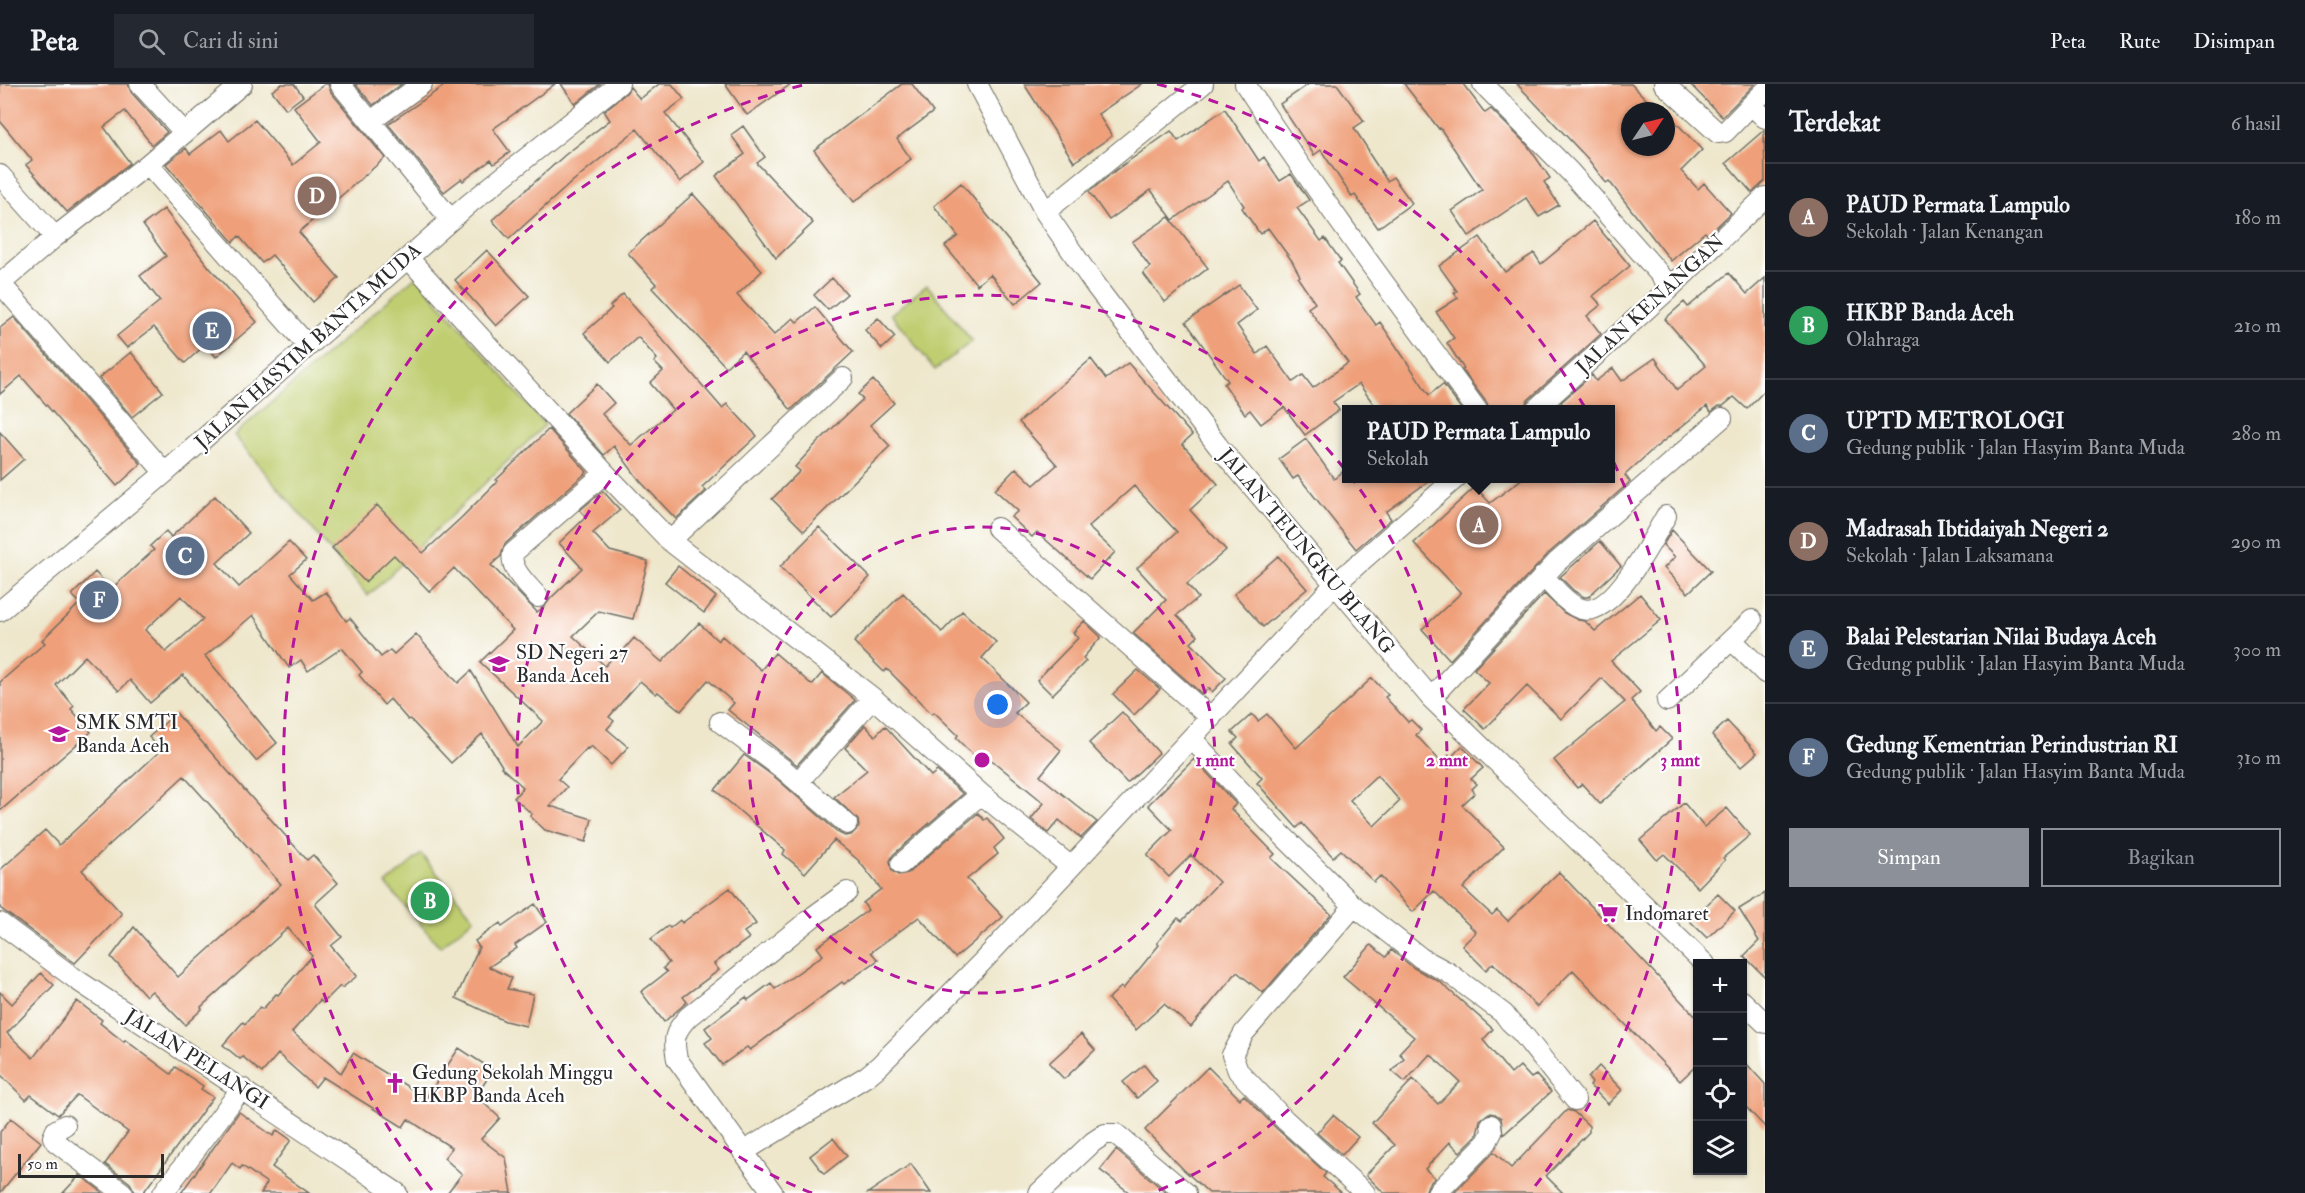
<!DOCTYPE html>
<html lang="id">
<meta charset="utf-8">
<style>
body{margin:0;font-family:"IM FELL Double Pica",serif;background:#242831;color:#f1f3f6}
.controls{position:absolute;right:18px;bottom:18px;display:grid;overflow:hidden;border-radius:0px;box-shadow:0 2px 4px #0004}
.controls button{width:54px;height:54px;display:grid;place-items:center;padding:0;border:0;border-bottom:2px solid #363941;background:#171b24;color:#f1f3f6;font:30px sans-serif}
.compass{position:absolute;left:1621px;top:18px;width:54px;height:54px;border-radius:50%;background:#171b24;box-shadow:0 2px 4px #0004;rotate:55deg}
.scale{position:absolute;left:18px;bottom:15px;width:146px;box-sizing:border-box;padding-left:6px;border:3px solid #2b2b2b;border-top:0;font-size:16px;line-height:21px;white-space:nowrap;color:#2b2b2b;-webkit-text-stroke:4px #fff;paint-order:stroke}
.you{position:absolute;left:998px;top:621px;width:21px;height:21px;margin:-15px;border:4px solid #fff;border-radius:50%;background:#1a73e8;box-shadow:0 0 0 9px #1a73e833}
.badge{display:grid;place-items:center;width:39px;height:39px;border-radius:50%;background:#8c9099;color:#fff;font-size:20px;font-weight:700}
.pin{position:absolute;translate:-50% -50%;border:3px solid #fff;box-shadow:0 2px 6px #0006}
.popup{position:absolute;left:1342px;top:321px;width:273px;height:78px;box-sizing:border-box;display:grid;place-content:center;border-radius:0px;background:#171b24;filter:drop-shadow(0 2px 4px #0005);font-size:20px;white-space:nowrap;color:#9ea1a6}
.popup b{font-size:22px;color:#f1f3f6}
.popup::after{content:'';position:absolute;left:50%;top:100%;margin-left:-12px;border:12px solid transparent;border-top-color:#171b24}
.list{margin:0;padding:0;list-style:none}
h2{display:flex;justify-content:space-between;align-items:center;height:78px;margin:0;padding:0 24px;font-size:26px}
h2 small{font-size:20px;font-weight:400;color:#9ea1a6}
.list li{display:grid;grid-template-columns:39px 1fr auto;gap:18px;align-items:center;box-sizing:border-box;height:108px;padding:0 24px;border-top:2px solid #363941}
.list b{display:block;font-size:22px;white-space:nowrap}
.list p{margin:0;font-size:20px;white-space:nowrap;color:#9ea1a6}
.list em{font-size:20px;font-style:normal;color:#9ea1a6}
.actions{display:flex;gap:12px;padding:18px 24px}
.actions a{flex:1;padding:14px 0;border:2px solid #8c9099;border-radius:0px;text-align:center;font-size:21px;color:#8c9099}
.actions .main{background:#8c9099;color:#fff}
.icon{flex:none;width:33px;height:33px;fill:none;stroke:currentColor;stroke-width:2;stroke-linecap:round;stroke-linejoin:round}
.map{position:relative;flex:none;width:1765px;height:1109px;overflow:hidden}
header{display:flex;align-items:center;gap:36px;box-sizing:border-box;height:84px;padding:0 30px;background:#171b24;border-bottom:2px solid #363941}
header strong{font-size:28px}
nav{display:flex;gap:33px;margin-inline-start:auto;font-size:21px}
.search{width:420px;height:54px;background:#242831;display:flex;align-items:center;gap:15px;box-sizing:border-box;padding:0 21px;border-radius:0px;color:#9ea1a6;font-size:22px}
main{display:flex}
aside{flex:1;background:#171b24}
.map>svg:first-child{display:block}
.green{fill:#c0ce71;stroke:#767c4e;stroke-width:1.5}
.building{fill:#efa07a;fill-rule:evenodd}
.lines{fill:none;stroke-linecap:round;stroke-linejoin:round}
.minor-casing{stroke:#6f6d63;stroke-width:22}
.minor{stroke:#fff;stroke-width:20}
.ring{fill:none;stroke:#b5179e;stroke-width:3;stroke-dasharray:10 8}
.labels{text-anchor:middle;dominant-baseline:central;stroke-width:4.5;stroke-linejoin:round;paint-order:stroke}
.street-label{font-size:20px;fill:#2b2b2b;stroke:#fff}
.poi-label{font-size:20px;fill:#2b2b2b;stroke:#fff;text-anchor:start}
.centre{fill:#b5179e;stroke:#fff;stroke-width:3}
.ring-label{font-size:18px;text-anchor:middle;font-weight:bold;fill:#b5179e;stroke:#fff;stroke-width:4.5;stroke-linejoin:round;paint-order:stroke}
</style>
<header>
<strong>Peta</strong>
<div class="search"><svg class="icon" aria-label="search" viewBox="0 0 24 24"><circle cx="10" cy="10" r="6"/><path d="M15 15l6 6"/></svg>Cari di sini</div>
<nav><a>Peta</a><a>Rute</a><a>Disimpan</a></nav>
</header>
<main>
<div class="map">
<svg width="1765" height="1109" viewBox="0 0 1765 1109">
<rect width="100%" height="100%" fill="#fff"/>
<filter id="ink" filterUnits="userSpaceOnUse"><feTurbulence type="fractalNoise" baseFrequency=".0167" numOctaves="2"/><feDisplacementMap in="SourceGraphic" scale="12" xChannelSelector="R" yChannelSelector="G"/><feConvolveMatrix kernelMatrix="1 2 1 2 8 2 1 2 1" color-interpolation-filters="sRGB"/></filter>
<filter id="wash" filterUnits="userSpaceOnUse"><feTurbulence type="fractalNoise" baseFrequency=".008" numOctaves="4" result="noise"/><feDisplacementMap in="SourceGraphic" scale="24" xChannelSelector="R" yChannelSelector="G"/><feGaussianBlur stdDeviation="1.35" result="paint"/><feColorMatrix in="noise" values="0 0 0 0 0 0 0 0 0 0 0 0 0 0 0 0 0 1.4 0 .05"/><feComposite in="paint" operator="in"/></filter>
<g filter="url(#wash)">
<rect width="100%" height="100%" fill="#eee7cc"/>
<path class="green" d="M416,192L545,341L368,512L234,351Z
M927,201L972,257L935,286L891,230Z
M421,770L474,834L440,863L386,800Z"/>
<g id="blocks">
<path class="building" d="M0,0H128L131,8L167,48L152,61L125,27L104,43L130,79L67,128L26,81L32,76L0,37Z
M282,0H294L303,12L286,25L272,7Z
M325,0H328L331,8L385,74L299,148L339,194L313,218L272,171L262,179L239,152L233,158L166,80L186,64L190,70L221,46L229,57L255,36L293,81L321,58L294,23Z
M355,0H402L373,21Z
M447,0H555L493,45L510,68L494,80L491,76L463,97L461,95L444,108L388,40Z
M561,0H600L575,20Z
M659,0H672L684,15L665,29L704,78L680,98L637,45L573,97L509,155L492,136L565,71L610,36L604,27L626,9L630,3L640,15Z
M725,0H791L747,31Z
M902,0H912L933,28L897,55L911,75L854,118L814,66Z
M1024,0H1142L1098,30L1112,52L1074,78Z
M1309,0H1337L1364,37L1354,44L1369,67L1368,68L1387,97L1393,93L1412,119L1378,144L1355,111L1352,113L1321,66L1314,71L1280,20Z
M1404,0H1463L1485,29L1491,25L1528,62L1550,94L1544,98L1559,121L1539,133L1526,114L1469,152L1452,127L1482,106L1440,44L1439,45Z
M1517,0H1631L1658,27H1630V63H1666V28L1702,66L1681,87L1698,105L1704,99L1731,129L1708,151L1705,148L1671,177L1609,97L1606,99L1588,75Z
M1690,0H1755L1722,33Z
M1225,25L1259,77L1264,73L1280,97L1291,90L1309,116L1297,124L1321,157L1325,154L1341,177L1338,179L1360,210L1356,213L1376,241L1380,238L1429,311L1443,300L1462,326H1378L1359,300L1333,318L1339,326L1305,351L1284,323L1261,340L1250,326L1245,330L1224,300L1228,297L1186,238L1239,201L1257,226L1237,241L1257,270L1267,262L1293,298L1303,291L1313,304L1348,279L1308,224L1315,219L1298,194L1300,192L1292,177L1268,144L1260,150L1242,124L1244,122L1228,97L1173,136L1151,106L1109,136L1089,108L1116,86L1171,47L1178,57Z
M743,42L765,73L757,79L813,139L776,174L716,92L745,70L731,51Z
M1764,46L1765,97L1752,109L1726,79Z
M961,99L1042,198L1015,220L990,190L977,201L945,162L958,152L934,122Z
M693,110L762,187L737,211L774,251L793,234L797,238L815,223L853,268L791,326L743,267L726,283L652,204L656,200L628,169Z
M164,125L209,183L257,238L216,273L206,260L185,279L154,243L127,264L117,252L160,217L140,192L166,172L143,141Z
M1169,133L1208,184L1165,218L1143,189L1150,183L1132,158Z
M1593,137L1630,182L1593,212L1601,221L1587,232L1601,250L1527,317L1523,326H1489L1487,319L1462,286L1464,285L1447,259L1454,254L1436,228L1458,214L1454,209L1457,207L1439,182L1480,153L1505,188L1534,169L1541,180Z
M487,166L529,212L496,242L455,196Z
M1729,189L1747,210L1765,194V306L1747,325L1734,313L1723,322H1719L1711,328L1707,322L1650,368L1625,391L1630,398L1548,470L1450,576L1422,545L1461,509L1414,459L1475,403L1490,419L1523,394H1611V326H1567L1561,318L1592,291L1596,297L1613,284L1622,297L1655,274L1677,306L1681,303L1706,282L1665,235L1684,218L1688,223Z
M832,194L847,210L828,226L814,211Z
M623,210L722,324L727,320L757,352L702,403L706,407L676,435L640,397L614,362L604,371L566,329L597,300L614,319L602,330L631,361L673,326L650,299L663,287L654,278L657,275L638,253L610,278L584,249L612,224L610,222Z
M14,233L141,380L117,402L21,292L0,310V244Z
M878,234L895,253L882,265L865,246Z
M131,268L163,308L132,333L99,294Z
M1091,275L1106,295L1128,279L1192,351L1182,360L1218,400L1190,426L1226,466L1187,500L1198,514L1177,531L1198,552L1191,559L1226,594L1212,608L1209,604L1202,610L1133,549L1166,516L1137,484L1177,448L1134,402L1088,443L1115,468L1090,495L1037,448L1032,453L1011,433L1018,427L995,406L1016,384L1034,401L1057,381L1019,338Z
M873,296L894,319L870,341L890,362L804,447L772,415L800,387L795,383L816,360L863,315L858,310Z
M549,345L587,388L505,460L501,472L491,481L537,528L545,522L550,515L582,484L559,459L586,433L580,426L603,407L620,426L593,449L610,467L648,477L633,535L599,527L573,552L605,582L614,572L616,575L634,554L662,578L699,539L718,557L722,552L761,586L775,569L812,601L822,589L855,616L797,681L728,626L734,619L708,596L681,627L658,608L656,610L640,597L609,633L614,637L607,645L628,663L611,681L591,662L588,665L587,664L558,695L567,703L550,722L592,735L586,758L545,746L530,732L532,730L514,714L523,703L501,683L502,682L482,650L451,679L410,635L408,636L390,615L384,621L359,591L362,588L342,564L308,587L301,576L289,584L253,531L205,572L277,659L256,677L183,591L150,619L130,596L119,607L85,572L56,601L74,622L71,625L91,648L0,727V598L45,559L42,556L80,519L72,511L95,488L111,505L154,466L150,462L166,447L171,453L215,412L249,449L217,479L239,503L289,458L306,476L290,490L313,516L326,508L346,537L350,534L381,573L390,566L394,570L416,550L458,599L471,587L518,663L543,637L480,578L513,546L454,484L430,508L394,471L365,498L332,464L377,421L423,469L461,434L498,397L496,396ZM181,512L203,535L166,568L145,546Z
M0,348L24,375L0,396Z
M1306,355L1334,395L1347,384V394H1433L1386,428L1391,435L1356,465L1298,392L1293,395L1279,375Z
M819,443L870,493L831,533L780,483Z
M1672,446L1711,487L1688,509L1664,484L1675,473L1663,461Z
M1600,457L1621,482L1588,513H1584L1574,507L1560,493Z
M1278,472L1307,505L1263,543L1234,510Z
M678,482L716,513L704,529L665,498Z
M903,509L942,548L962,527L996,558L982,574L1026,618L1015,629L1061,666L1040,692L1097,738L1081,754L1059,736L1048,749L1031,735L1044,719L988,673L982,680L956,654L958,651L934,628L932,630L887,585L884,588L854,558Z
M1544,510L1564,529L1578,536L1585,537L1595,547L1640,510L1661,536L1611,577L1640,608L1631,616L1656,647L1660,643L1672,655L1600,720L1582,700L1577,704L1554,676L1625,618L1602,594L1561,635L1527,602L1485,645L1464,625L1489,599L1474,585Z
M1084,537L1101,553L1083,574L1086,577L1052,611L1037,596L1078,554L1073,549Z
M1138,586L1160,605L1134,631L1113,610Z
M1372,594L1388,611L1385,613L1408,638L1411,636L1421,646L1416,651L1441,678L1449,671L1451,673L1462,662L1483,684L1471,695L1477,700L1472,705L1475,709L1462,721L1504,763L1463,804L1492,831L1497,826L1508,837L1559,788L1698,935V980L1680,997L1573,886L1537,923L1493,879L1486,886L1462,862L1476,848L1434,807L1413,828L1380,792L1374,798L1341,766L1333,773L1302,739L1297,744L1257,699L1262,694L1232,660L1238,654L1232,648L1252,630L1258,637L1267,630L1296,664ZM1377,691L1400,717L1374,742L1350,716Z
M1122,628L1159,669L1127,699L1089,659Z
M176,629L307,776L313,771L338,799L315,820L342,853L331,862L357,892L342,904L340,902L323,919L320,916L292,948L341,989L353,969L426,1014L459,964L493,986L476,1012L500,1034L481,1055L506,1074L512,1109H447L462,1090L444,1074L452,1064L408,1035L403,1043L323,993L315,1003L278,970L262,989L243,973L240,975L223,961L243,938L245,940L260,923L263,925L276,910L278,911L312,872L288,844L201,923L202,925L185,941L152,907L146,912L111,873L134,843L178,893L281,800L184,692L82,786L122,830L75,879L0,824V786L45,746L59,761L161,666L149,653Z
M1727,637L1757,669L1741,683L1712,651Z
M865,641L875,652L885,642L931,692L937,687L963,710L893,771L890,777L892,787L898,791L908,789L978,729L984,736L987,734L1004,755L994,764L998,770L967,795L1003,833L955,874L919,833L871,868L878,876L844,900L842,898L750,966L747,963L722,981L705,959L712,954L705,944L746,913L748,916L771,899L775,905L823,871L817,863L864,829L868,826L863,819L881,805L858,776L834,756L805,789L783,770L785,766L715,706L744,671L776,694L839,749L845,752L851,751L859,743L858,736L834,713L867,686L845,664Z
M1194,675L1236,720L1231,725L1275,770L1271,774L1331,830L1263,909L1237,888L1191,943L1164,920L1136,946L1108,915L1121,903L1123,905L1159,861L1157,859L1178,834L1182,837L1219,798L1191,771L1169,793L1147,771L1172,746L1148,721Z
M1684,719L1704,743L1727,724L1750,751L1723,774L1725,776L1698,804L1664,770L1657,776L1640,756Z
M730,804L756,840L744,848L749,854L714,880L719,886L683,913L687,918L664,938L641,908L667,888L663,884L669,879L651,855L668,842L670,844L680,836L682,839Z
M1765,809V893L1744,872L1759,857L1739,825Z
M1718,810L1735,827L1707,854L1690,837Z
M535,820L547,838L515,861L517,864L489,883L512,894L507,905L533,910L526,942L505,937L456,914L479,863L475,857L500,839L502,843Z
M1371,861L1386,873L1391,866L1414,884L1440,898L1493,945L1483,956L1511,990L1520,982L1531,994L1536,991L1551,1008L1503,1051L1501,1034L1495,1030L1489,1029L1480,1036L1477,1051L1460,1068L1450,1058L1425,1085L1435,1094L1428,1101L1425,1109H1384L1366,1091L1395,1061L1372,1039L1413,995L1438,1020L1460,998L1430,970L1405,998L1392,987L1404,974L1399,969L1414,953L1343,893Z
M41,889L54,901L7,949L33,974L77,917L102,936L100,939L124,958L125,956L171,990L175,983L203,1002L201,1005L213,1013L143,1109L135,1108L130,1099L105,1080L128,1048L77,1011L58,1031L31,1011L26,1016L0,990V908L12,920Z
M1081,950L1095,966L1064,995L1049,979Z
M1743,976L1765,1000V1043L1743,1020Z
M1144,981L1157,997L1137,1014L1123,998Z
M1599,982L1622,1006L1608,1020L1590,1002L1592,999L1588,994Z
M1208,983L1240,1015L1244,1011L1277,1045L1326,1089L1323,1093L1342,1109H1209L1184,1086L1145,1046Z
M1567,1026L1574,1028L1589,1042V1048L1546,1092L1563,1109H1454L1494,1068L1511,1084Z
M239,1028L273,1052L277,1046L291,1056L272,1083L309,1109H261L267,1099L242,1082L240,1085L232,1079L211,1109H181Z
M1333,1031L1358,1053L1342,1071L1317,1049Z
M11,1034L41,1058L0,1109V1048Z
M833,1054L847,1072L824,1090L810,1072Z
M1116,1066L1167,1109H1130L1100,1086Z
M911,1080L931,1109H868Z
M80,1091L103,1109H63Z"/>
</g>
</g>
<g filter="url(#ink)">
<use href="#blocks" fill-opacity="0" stroke="#6f6d63" stroke-width="1.5"/>
<g class="lines">
<g class="minor-casing">
<path id="minor" d="M140,0L184,48
M340,0L451,136
M977,0L1045,128L1095,201L1218,362L1431,614L1705,880
M1245,0C1318,111 1398,218 1477,326
M1483,0L1570,88L1671,203
M1664,0L1718,49L1725,48L1751,21
M1765,7L1751,21L1765,34
M371,37L422,0
M148,80L308,262
M0,91L55,153
M1045,128L1203,0
M408,174L605,389L670,457L873,614L981,710L1070,782
M0,200L55,153L148,80L242,0
M1,200L165,389
M1535,326L1671,203L1765,113
M997,444L1211,634
M670,457L843,294
M1543,492C1554,503 1567,521 1582,525C1613,534 1653,454 1666,432
M538,513C528,501 509,485 513,469L605,389
M0,527L165,389L470,119L619,0
M1732,556L1765,589
M1431,614L1557,478L1722,334
M1667,617L1752,536
M720,638L783,685L847,740
M1192,655L1274,743L1354,822L1421,874L1449,889L1504,930L1510,938L1522,949L1575,1016
M798,698L873,614
M901,780L981,710
M1354,822L1244,949L1232,971L1238,987L1285,1036L1365,1109
M0,839L77,896L397,1109
M1742,917L1765,939
M65,1041L56,1046L53,1053L56,1058L123,1109
M743,1068L867,992L879,982L984,876L1334,501L1456,394
M163,1109L242,1004
M773,1109L677,975C673,955 674,948 688,933L814,832L847,808
M1039,1109L1093,1058L1105,1050H1116L1186,1109
M1437,1109L1487,1058L1492,1048L1491,1041"/>
</g>
<use href="#minor" class="minor"/>
</g>
</g>
<g class="ring">
<circle cx="982" cy="676" r="233"/>
<path d="M812 1109A465 465 0 1 1 1152 1109"/>
<path d="M432 1106A698 698 0 0 1 807 0M1157 0A698 698 0 0 1 1532 1106"/>
</g>
<defs>
<g id="school-bare" transform="scale(1.62)"><path d="M0-5L7-2L0 1L-7-2ZM-4 1L0 2.5L4 1V4Q0 6-4 4Z" fill="#b5179e" stroke="#fff" stroke-width="2.5" paint-order="stroke"/></g>
<g id="supermarket-bare" transform="scale(1.62)"><path d="M-6-5.5h2.5l.6 2H6L4.5 2H-2.5L-4.4-4H-6ZM-1.5 3.2a1.3 1.3 0 1 0 .1 0ZM3 3.2a1.3 1.3 0 1 0 .1 0Z" fill="#b5179e" stroke="#fff" stroke-width="2.5" paint-order="stroke"/></g>
<g id="church-bare" transform="scale(1.62)"><path d="M-1.2-6h2.4v3.5h3.3v2.4h-3.3V6h-2.4V-.1h-3.3v-2.4h3.3Z" fill="#b5179e" stroke="#fff" stroke-width="2.5" paint-order="stroke"/></g>
</defs>
<g fill-rule="evenodd">
<use href="#school-bare" x="499" y="580"/>
<use href="#school-bare" x="59" y="650"/>
<use href="#supermarket-bare" x="1608" y="829"/>
<use href="#church-bare" x="395" y="999"/>
</g>
<g class="labels">
<g class="street-label">
<text transform="translate(1650 220) rotate(-43)">JALAN KENANGAN</text>
<text transform="translate(308 262) rotate(-42)">JALAN HASYIM BANTA MUDA</text>
<text transform="translate(1307 467) rotate(50)">JALAN TEUNGKU BLANG</text>
<text transform="translate(197 975) rotate(33)">JALAN PELANGI</text>
</g>
<g class="poi-label">
<text x="516" y="568">SD Negeri 27<tspan x="516" dy="23">Banda Aceh</tspan></text>
<text x="76" y="638">SMK SMTI<tspan x="76" dy="23">Banda Aceh</tspan></text>
<text x="1625" y="829">Indomaret</text>
<text x="412" y="988">Gedung Sekolah Minggu<tspan x="412" dy="23">HKBP Banda Aceh</tspan></text>
</g>
</g>
<circle cx="982" cy="676" r="9" class="centre"/>
<g class="ring-label">
<text x="1215" y="682">1 mnt</text>
<text x="1447" y="682">2 mnt</text>
<text x="1680" y="682">3 mnt</text>
</g>
</svg>
<div class="controls">
<button>+</button>
<button>−</button>
<button><svg class="icon" aria-label="locate" viewBox="0 0 24 24"><circle cx="12" cy="12" r="6"/><path d="M12 2v4M12 18v4M2 12h4M18 12h4"/></svg></button>
<button><svg class="icon" aria-label="layers" viewBox="0 0 24 24"><path d="M12 4l9 5-9 5-9-5zM3 14l9 5 9-5"/></svg></button>
</div>
<svg class="compass" viewBox="-18 -18 36 36"><path d="M0-13l5 13h-10z" fill="#e53935"/><path d="M0 13l5-13h-10z" fill="#9ea1a6"/></svg>
<div class="scale">50 m</div>
<div class="you"></div>
<div class="pin badge" style="left:1479px;top:441px;background:#8d6e63">A</div>
<div class="popup"><b>PAUD Permata Lampulo</b>Sekolah</div>
<div class="pin badge" style="left:430px;top:817px;background:#2e9e5b">B</div>
<div class="pin badge" style="left:185px;top:472px;background:#5c6f8a">C</div>
<div class="pin badge" style="left:317px;top:112px;background:#8d6e63">D</div>
<div class="pin badge" style="left:212px;top:247px;background:#5c6f8a">E</div>
<div class="pin badge" style="left:99px;top:516px;background:#5c6f8a">F</div>
</div>
<aside>
<h2>Terdekat<small>6 hasil</small></h2>
<ul class="list">
<li><span class="badge" style="background:#8d6e63">A</span><div><b>PAUD Permata Lampulo</b><p>Sekolah · Jalan Kenangan</p></div><em>180 m</em></li>
<li><span class="badge" style="background:#2e9e5b">B</span><div><b>HKBP Banda Aceh</b><p>Olahraga</p></div><em>210 m</em></li>
<li><span class="badge" style="background:#5c6f8a">C</span><div><b>UPTD METROLOGI</b><p>Gedung publik · Jalan Hasyim Banta Muda</p></div><em>280 m</em></li>
<li><span class="badge" style="background:#8d6e63">D</span><div><b>Madrasah Ibtidaiyah Negeri 2</b><p>Sekolah · Jalan Laksamana</p></div><em>290 m</em></li>
<li><span class="badge" style="background:#5c6f8a">E</span><div><b>Balai Pelestarian Nilai Budaya Aceh</b><p>Gedung publik · Jalan Hasyim Banta Muda</p></div><em>300 m</em></li>
<li><span class="badge" style="background:#5c6f8a">F</span><div><b>Gedung Kementrian Perindustrian RI</b><p>Gedung publik · Jalan Hasyim Banta Muda</p></div><em>310 m</em></li>
</ul>
<div class="actions"><a class="main">Simpan</a><a>Bagikan</a></div>
</aside>
</main>
